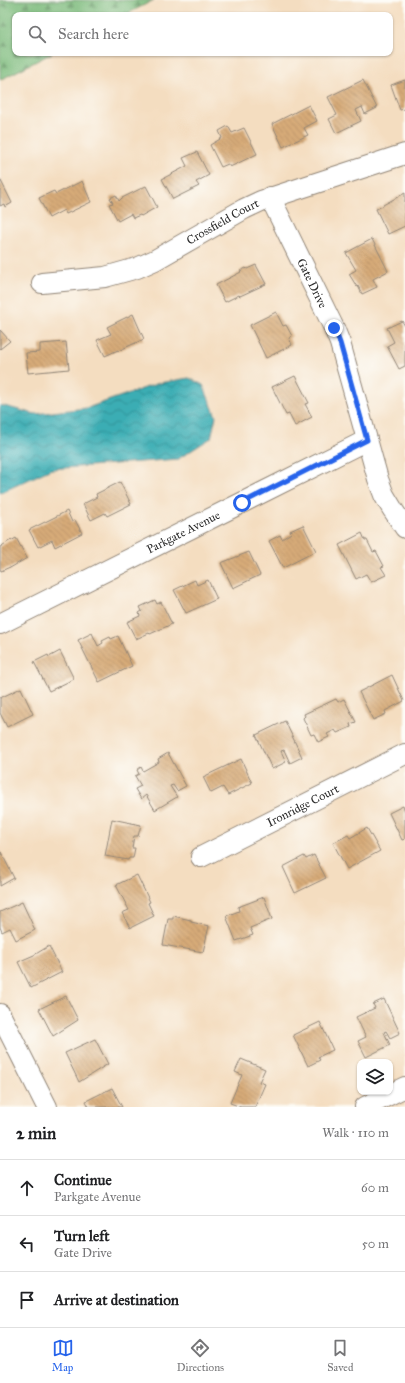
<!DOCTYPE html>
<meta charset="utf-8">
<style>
body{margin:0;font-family:"IM FELL Great Primer",serif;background:#f6f6f6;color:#202124}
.controls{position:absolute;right:12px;bottom:12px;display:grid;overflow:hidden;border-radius:8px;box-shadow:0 1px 3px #0004}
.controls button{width:36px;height:36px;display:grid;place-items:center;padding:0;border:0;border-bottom:1px solid #e0e0e0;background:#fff;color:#202124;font:20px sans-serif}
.stop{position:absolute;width:12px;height:12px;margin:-9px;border:3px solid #2563eb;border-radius:50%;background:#fff}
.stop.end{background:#2563eb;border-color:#fff;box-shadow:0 1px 4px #0008}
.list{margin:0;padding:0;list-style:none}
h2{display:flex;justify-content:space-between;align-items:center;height:52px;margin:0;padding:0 16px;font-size:17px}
h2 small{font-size:13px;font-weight:400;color:#757577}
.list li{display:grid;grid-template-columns:26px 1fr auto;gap:12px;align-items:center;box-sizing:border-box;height:56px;padding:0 16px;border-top:1px solid #e0e0e0}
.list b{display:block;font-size:15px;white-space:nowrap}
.list p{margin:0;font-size:13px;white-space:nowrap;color:#757577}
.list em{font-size:13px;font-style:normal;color:#757577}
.icon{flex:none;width:22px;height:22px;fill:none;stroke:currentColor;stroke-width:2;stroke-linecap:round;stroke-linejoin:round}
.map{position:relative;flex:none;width:405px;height:1107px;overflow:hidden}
.search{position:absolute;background:#fff;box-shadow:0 1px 3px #0004;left:12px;right:12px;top:12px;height:44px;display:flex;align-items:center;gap:10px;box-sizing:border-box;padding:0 14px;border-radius:8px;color:#757577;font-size:15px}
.sheet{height:220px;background:#fff}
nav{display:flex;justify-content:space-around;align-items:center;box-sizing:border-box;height:56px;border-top:1px solid #e0e0e0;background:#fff;font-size:11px;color:#757577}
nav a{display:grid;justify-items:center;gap:2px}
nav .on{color:#2563eb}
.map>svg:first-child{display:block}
.forest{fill:url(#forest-firs);stroke:#527252}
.water{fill:url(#water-waves);stroke:#336c70}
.building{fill:url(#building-back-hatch)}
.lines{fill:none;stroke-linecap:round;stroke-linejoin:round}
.minor-casing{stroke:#908476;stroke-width:22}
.minor{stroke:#fff;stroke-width:20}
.route{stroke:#2563eb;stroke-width:5}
.labels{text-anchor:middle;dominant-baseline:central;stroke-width:3;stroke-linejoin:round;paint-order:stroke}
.street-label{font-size:12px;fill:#2b2b2b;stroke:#fdfcf7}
</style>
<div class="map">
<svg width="405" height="1107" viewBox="0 0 405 1107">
<defs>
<pattern id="forest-firs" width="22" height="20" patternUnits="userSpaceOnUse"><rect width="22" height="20" fill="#7aba7a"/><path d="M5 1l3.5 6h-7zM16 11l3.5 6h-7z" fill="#649764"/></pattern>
<pattern id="water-waves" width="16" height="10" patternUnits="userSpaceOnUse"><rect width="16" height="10" fill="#3badb4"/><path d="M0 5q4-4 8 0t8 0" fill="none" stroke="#328d93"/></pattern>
<pattern id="building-back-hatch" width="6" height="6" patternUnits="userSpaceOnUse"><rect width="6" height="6" fill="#d7ab78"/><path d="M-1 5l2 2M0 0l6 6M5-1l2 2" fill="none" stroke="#af8b63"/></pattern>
</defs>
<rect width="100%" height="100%" fill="#fdfcf7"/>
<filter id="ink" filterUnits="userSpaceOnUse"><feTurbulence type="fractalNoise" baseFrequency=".025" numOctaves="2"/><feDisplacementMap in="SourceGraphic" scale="8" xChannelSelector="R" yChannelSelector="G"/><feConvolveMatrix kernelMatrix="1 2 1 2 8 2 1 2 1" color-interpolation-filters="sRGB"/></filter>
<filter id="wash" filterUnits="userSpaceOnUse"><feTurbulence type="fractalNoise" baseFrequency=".012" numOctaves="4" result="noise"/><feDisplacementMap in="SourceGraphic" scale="16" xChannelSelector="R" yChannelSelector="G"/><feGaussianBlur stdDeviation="0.9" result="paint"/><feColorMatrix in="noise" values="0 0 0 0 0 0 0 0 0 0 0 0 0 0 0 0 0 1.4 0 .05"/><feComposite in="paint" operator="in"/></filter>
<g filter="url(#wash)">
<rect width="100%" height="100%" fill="#f4ddc0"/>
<path class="forest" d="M0,0H154L125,15H15V53H52L0,80Z"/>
<path class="water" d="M189,378L203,385L216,416L211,438L178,459L51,469L0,493V405L35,414L87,408L159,383Z"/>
<g id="blocks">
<path class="building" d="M363,80L377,108L365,114L362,107L356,110L361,121L336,133L329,119L337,115L328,97Z
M405,80V109L400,110L391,85Z
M309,105L317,121L304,128L308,135L283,147L272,124Z
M228,126L232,133L244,128L257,154L230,167L228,164L221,167L210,145L222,138L219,131Z
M197,152L209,175L196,182L199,186L173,199L162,179L187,166L183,158Z
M0,179L12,203L5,207L4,204L0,206Z
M82,181L91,202L66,214L64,210L49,218L39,198L54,191L56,194Z
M146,186L157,207L141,216L140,215L133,218L131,214L118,221L109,204L113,203L110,198L116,195L119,201L122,198Z
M405,193V226L388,234L376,209L383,206V205Z
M372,239L388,271L373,279L377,287L362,294L358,286L357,287L349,274L356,270L346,253Z
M256,265L266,284L240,296L239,295L225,302L216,285L241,272L240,271L246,268L247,269Z
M276,312L283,326L286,325L292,336L289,338L292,345L266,358L250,325Z
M133,314L144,339L118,351V350L105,356L97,340L111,334L107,327Z
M402,321L405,326V366L399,369L387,346L394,342L387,328Z
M0,330L10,341L0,349Z
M66,342L69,369L28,373L26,353L40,352V344Z
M295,376L309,403L305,404L312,417L295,426L289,414L286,415L272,387Z
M120,482L131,504L107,516L105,513L91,520L83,504L97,497L96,494Z
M67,511L72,522L75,520L82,533L55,547L52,540L38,547L29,530Z
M303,525L316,551L283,568L269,541L280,535L282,539L291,533L290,531Z
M362,533L365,540H367L373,552L376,551L384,566L381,567L386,575L371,582L366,574L356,579L339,545Z
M16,538L27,558L10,568V567L1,571L0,569V547L11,540V541Z
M249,552L260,575L233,588L221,563Z
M195,580L197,585L208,580L217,599L186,613L174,590Z
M155,600L157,604L161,602L172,624L150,634L149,633L136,639L127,622L140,616L139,613L142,611L140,607Z
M92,633L98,646L103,643L102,641L110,637L111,639L118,636L132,666L99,682L78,640Z
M60,651L74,679L49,691L34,662L48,655L49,657Z
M392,675L404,701L385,711L386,714L373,720L359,692Z
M21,688L33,714L7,727L0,713V698Z
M336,699L338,702L344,699L356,722L350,724L351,727L337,733L335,730L327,734L329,737L318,742L314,734L311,735L303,718L305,716L304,714Z
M285,721L302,757L290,763L284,750L281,751L286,762L272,769L256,735Z
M168,753L186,786L177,791L173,785L170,786L177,797L155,810L146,795L141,799L135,789L141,786L135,776L139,774L137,770L141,767L143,771L159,762L158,759Z
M241,759L252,783L228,795L223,787L211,793L203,777Z
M403,806L405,811V839L402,840L389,813Z
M112,819L141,825L138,836H134L132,848H135L133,858H129L128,860L105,856Z
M367,828L380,851L347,869L333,843L348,835L350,838Z
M0,852H1L14,878L0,886Z
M314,855L326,878L295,893L283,867L304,856L306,859Z
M137,875L150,902L148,903L154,916L130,928L122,913L129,910L116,885Z
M264,897L272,919L250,928L253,935L236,941L226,916L239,911L238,907Z
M22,902L35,930L16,940L10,928L2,932L0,927V912Z
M173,916L191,920V922L209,926L203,952L163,945L168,919H173Z
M49,946L62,972L31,988L18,962L34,955Z
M66,996L78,1020L53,1036L39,1009Z
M384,999L400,1033L390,1038L386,1031L384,1032L390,1045L366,1057L358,1041L366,1037L356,1017L375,1008L373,1004Z
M320,1022L333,1050L318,1057L320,1060L308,1066L293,1035Z
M95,1039L108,1064L79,1082L65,1053Z
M241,1059L265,1069L259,1082L265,1084L255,1107H241L230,1103L242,1075L235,1072Z
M112,1088L122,1107H89L86,1101Z"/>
</g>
</g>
<g filter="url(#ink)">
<use href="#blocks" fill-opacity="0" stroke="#908476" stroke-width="1"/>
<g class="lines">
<g class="minor-casing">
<g id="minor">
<path id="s1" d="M270,197L334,328L340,343L378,479L384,495L393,510L405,528"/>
<path id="s2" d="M42,283L105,277L137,268L155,260L244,209L261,201L405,154"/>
<path id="s3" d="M0,624L367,440"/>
<path id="s4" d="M201,857L405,754"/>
<path d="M0,1014L47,1107"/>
<path d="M365,1107L405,1087"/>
</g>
</g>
<use href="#minor" class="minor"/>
</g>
</g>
<g class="lines" filter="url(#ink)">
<path class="route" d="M242,503L367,440L340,343L334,328"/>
</g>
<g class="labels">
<g class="street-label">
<text stroke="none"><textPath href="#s2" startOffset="194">Crossfield Court</textPath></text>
<text stroke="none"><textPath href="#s1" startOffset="96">Gate Drive</textPath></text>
<text stroke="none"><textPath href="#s3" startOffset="205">Parkgate Avenue</textPath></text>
<text stroke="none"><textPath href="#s4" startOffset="114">Ironridge Court</textPath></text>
</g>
</g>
</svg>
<div class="controls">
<button><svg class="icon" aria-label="layers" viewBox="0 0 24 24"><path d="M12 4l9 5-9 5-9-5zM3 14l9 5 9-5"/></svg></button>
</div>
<div class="stop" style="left:242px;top:503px"></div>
<div class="stop end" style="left:334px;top:328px"></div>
<div class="search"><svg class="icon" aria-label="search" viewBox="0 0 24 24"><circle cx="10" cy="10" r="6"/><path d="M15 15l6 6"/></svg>Search here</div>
</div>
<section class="sheet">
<h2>2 min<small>Walk · 110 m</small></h2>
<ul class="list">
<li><svg class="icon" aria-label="ahead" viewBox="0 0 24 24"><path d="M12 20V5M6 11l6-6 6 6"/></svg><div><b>Continue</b><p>Parkgate Avenue</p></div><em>60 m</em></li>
<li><svg class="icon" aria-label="left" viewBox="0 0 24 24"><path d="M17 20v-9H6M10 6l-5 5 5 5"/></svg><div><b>Turn left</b><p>Gate Drive</p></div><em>50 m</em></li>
<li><svg class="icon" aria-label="arrive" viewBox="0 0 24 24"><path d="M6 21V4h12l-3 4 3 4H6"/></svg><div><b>Arrive at destination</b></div></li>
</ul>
</section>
<nav>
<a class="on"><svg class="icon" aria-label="map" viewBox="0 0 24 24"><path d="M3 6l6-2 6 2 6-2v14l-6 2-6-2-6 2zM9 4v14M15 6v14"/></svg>Map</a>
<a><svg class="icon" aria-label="directions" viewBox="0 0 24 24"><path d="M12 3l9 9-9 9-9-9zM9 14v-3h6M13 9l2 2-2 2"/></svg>Directions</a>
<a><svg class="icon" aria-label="saved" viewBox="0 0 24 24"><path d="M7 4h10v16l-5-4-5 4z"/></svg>Saved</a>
</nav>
